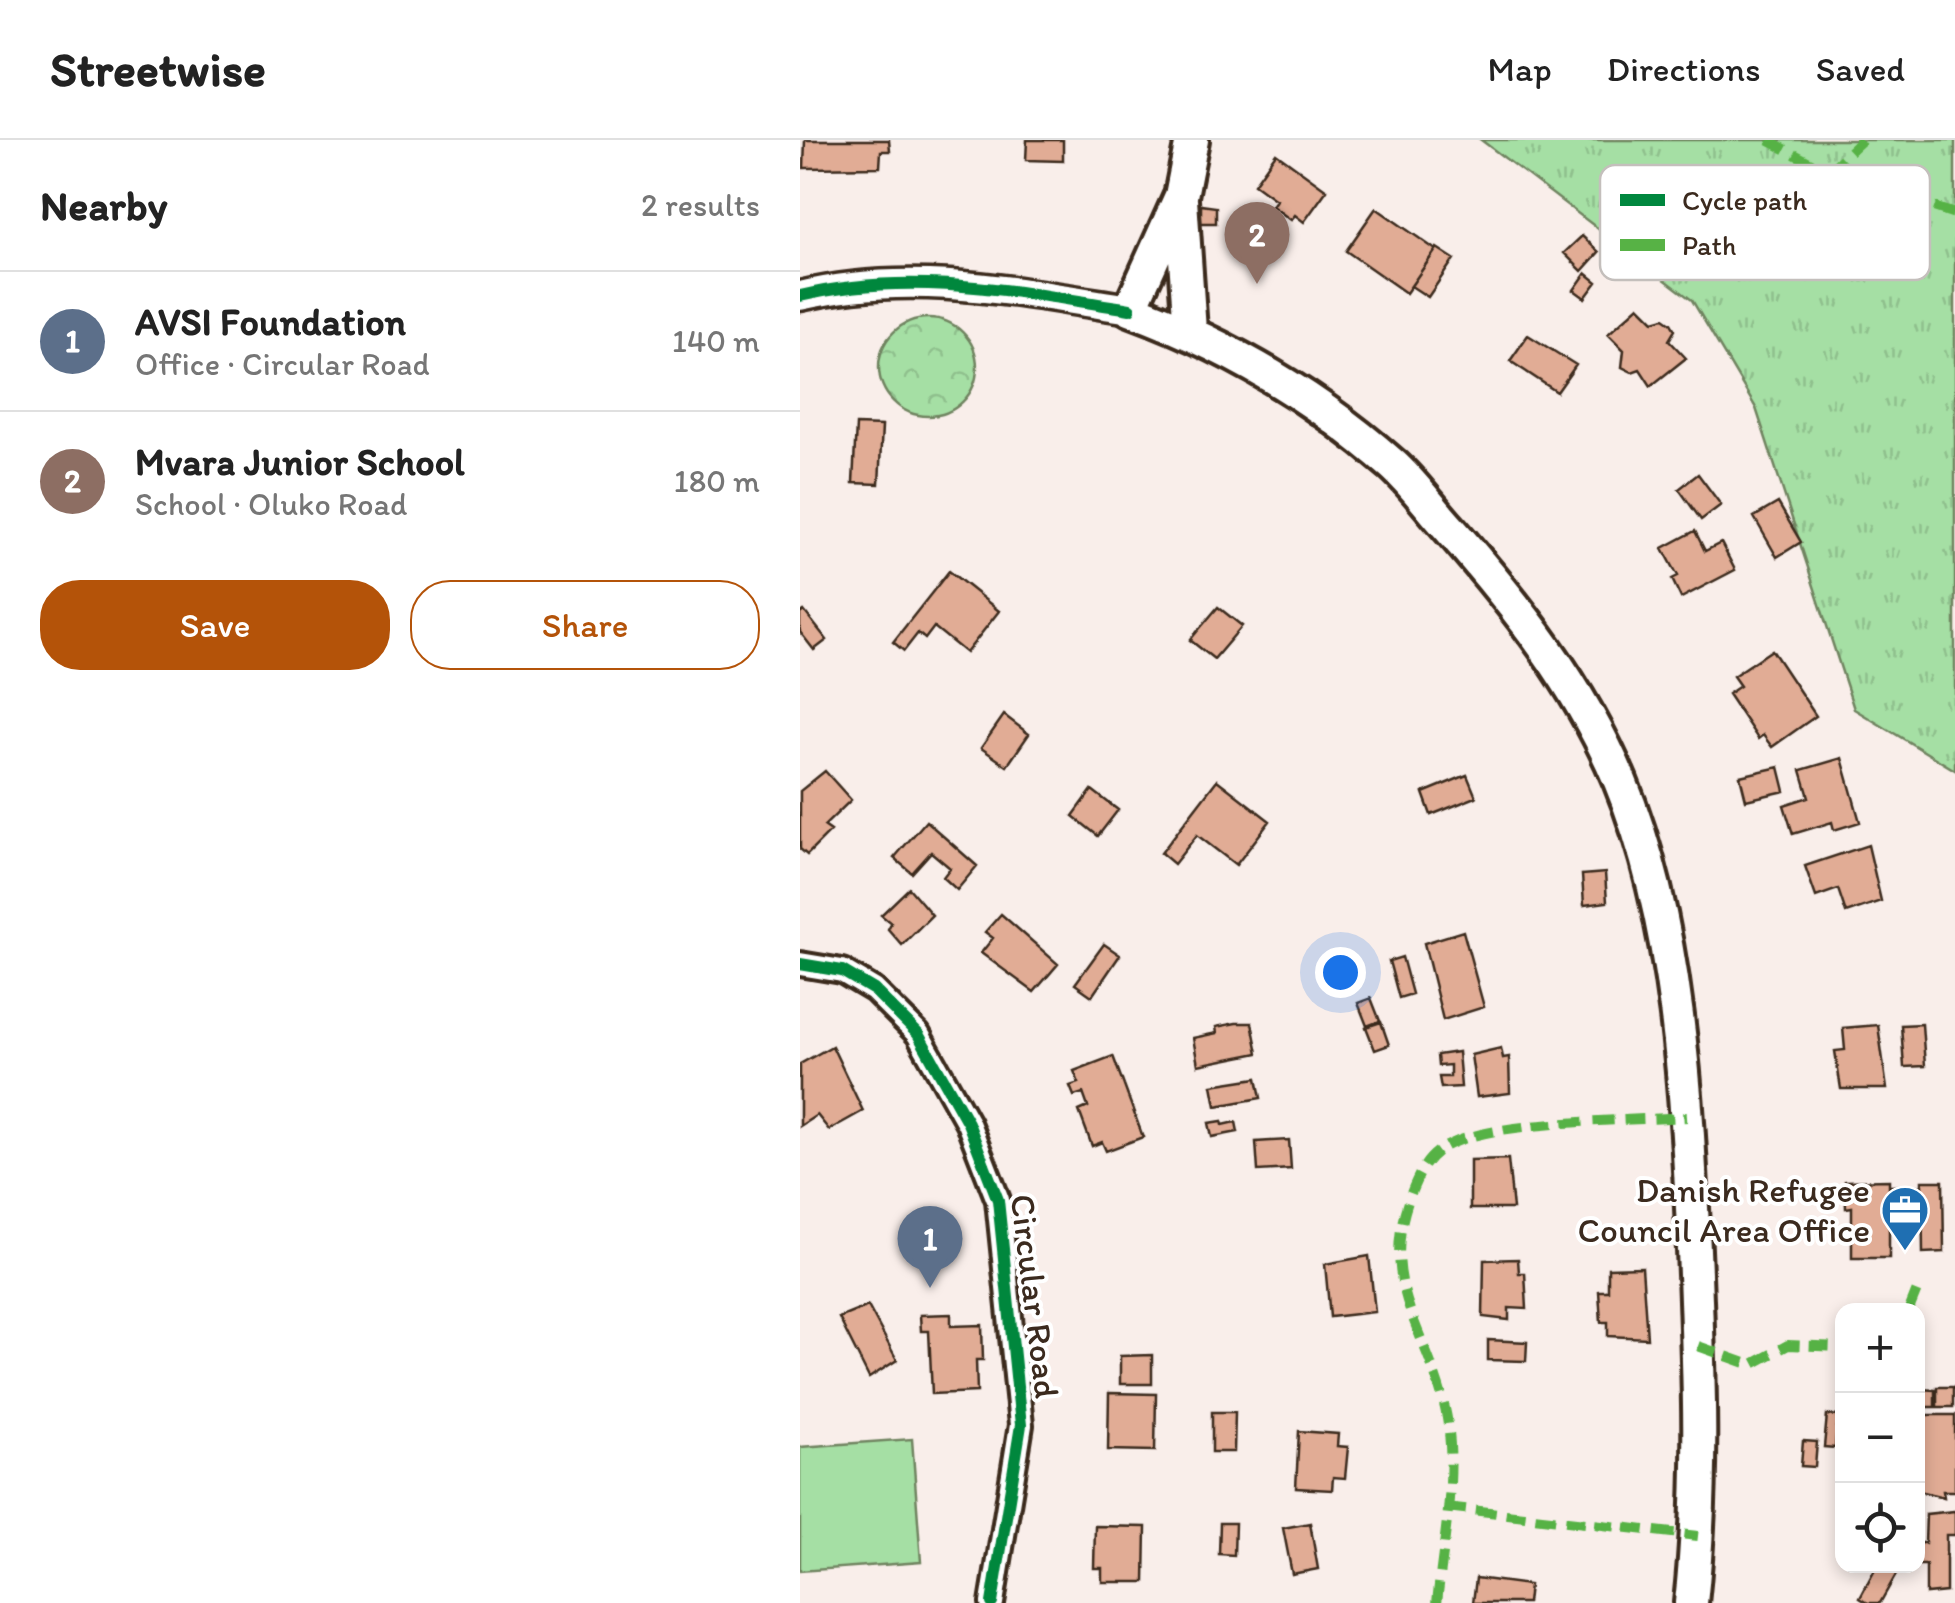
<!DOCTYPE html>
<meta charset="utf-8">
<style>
body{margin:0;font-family:Itim,sans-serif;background:#f2f2f2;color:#222}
.controls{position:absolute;right:30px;bottom:30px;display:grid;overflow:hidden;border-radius:20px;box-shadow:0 5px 15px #0003}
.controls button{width:90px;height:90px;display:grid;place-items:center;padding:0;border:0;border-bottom:2px solid #e0e0e0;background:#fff;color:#222;font:50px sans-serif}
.you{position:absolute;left:540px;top:832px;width:35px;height:35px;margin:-25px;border:8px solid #fff;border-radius:50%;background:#1a73e8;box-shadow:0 0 0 15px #1a73e833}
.badge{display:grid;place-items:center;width:65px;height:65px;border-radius:50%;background:#b45309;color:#fff;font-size:32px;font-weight:700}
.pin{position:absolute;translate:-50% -82px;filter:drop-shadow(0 2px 5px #0008)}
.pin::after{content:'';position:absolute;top:52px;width:35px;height:30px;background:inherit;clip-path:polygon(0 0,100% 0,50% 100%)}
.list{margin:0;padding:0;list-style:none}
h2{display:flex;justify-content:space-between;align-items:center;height:130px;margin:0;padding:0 40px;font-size:42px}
h2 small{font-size:32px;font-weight:400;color:#767676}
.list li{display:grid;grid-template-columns:65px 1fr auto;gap:30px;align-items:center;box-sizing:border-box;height:140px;padding:0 40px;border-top:2px solid #e0e0e0}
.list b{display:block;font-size:38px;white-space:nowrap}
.list p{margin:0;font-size:32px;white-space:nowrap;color:#767676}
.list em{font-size:32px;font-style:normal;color:#767676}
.actions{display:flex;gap:20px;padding:30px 40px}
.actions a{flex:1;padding:22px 0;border:2px solid #b45309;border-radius:40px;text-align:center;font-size:35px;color:#b45309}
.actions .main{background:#b45309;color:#fff}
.icon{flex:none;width:55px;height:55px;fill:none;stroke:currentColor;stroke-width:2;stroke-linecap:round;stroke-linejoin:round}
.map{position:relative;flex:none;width:1155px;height:1463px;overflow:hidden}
header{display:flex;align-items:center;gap:60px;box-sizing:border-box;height:140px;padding:0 50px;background:#fff;border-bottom:2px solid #e0e0e0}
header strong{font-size:48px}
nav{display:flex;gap:55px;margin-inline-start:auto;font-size:35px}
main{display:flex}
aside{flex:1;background:#fff}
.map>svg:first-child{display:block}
.grass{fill:url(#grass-tufts);stroke:#708461;stroke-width:2.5}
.forest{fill:url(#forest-crowns);stroke:#708461;stroke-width:2.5}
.garden{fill:#a5dfa4;stroke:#708461;stroke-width:2.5}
.building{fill:#e1ac95;stroke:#3b2a1e;stroke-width:2.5}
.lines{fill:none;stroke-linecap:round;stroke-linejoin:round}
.minor-casing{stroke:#3b2a1e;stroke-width:30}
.tertiary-casing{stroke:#3b2a1e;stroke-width:35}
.secondary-casing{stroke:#3b2a1e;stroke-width:40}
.minor{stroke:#fff;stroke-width:22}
.tertiary{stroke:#fff;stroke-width:28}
.secondary{stroke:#fff;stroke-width:32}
.quiet{stroke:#57b245;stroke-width:10;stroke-dasharray:20 10;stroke-linecap:butt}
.cycleway-casing{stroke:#fff;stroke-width:19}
.cycleway{stroke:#00873e;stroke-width:12}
.labels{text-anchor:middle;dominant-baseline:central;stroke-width:8;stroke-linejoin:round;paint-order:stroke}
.poi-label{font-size:35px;fill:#3b2a1e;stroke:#fff;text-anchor:end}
.street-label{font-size:35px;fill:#3b2a1e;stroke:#fff}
.key{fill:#fff;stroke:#c4bfbc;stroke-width:2.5}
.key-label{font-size:28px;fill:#3b2a1e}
</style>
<header>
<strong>Streetwise</strong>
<nav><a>Map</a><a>Directions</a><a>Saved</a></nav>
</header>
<main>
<aside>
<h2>Nearby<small>2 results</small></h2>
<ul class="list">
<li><span class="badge" style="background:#5c6f8a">1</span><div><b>AVSI Foundation</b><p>Office · Circular Road</p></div><em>140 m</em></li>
<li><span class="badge" style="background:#8d6e63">2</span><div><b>Mvara Junior School</b><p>School · Oluko Road</p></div><em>180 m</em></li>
</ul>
<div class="actions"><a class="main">Save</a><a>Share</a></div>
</aside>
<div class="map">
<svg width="1155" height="1463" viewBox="0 0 1155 1463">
<defs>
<pattern id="grass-tufts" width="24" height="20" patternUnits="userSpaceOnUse" patternTransform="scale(2.5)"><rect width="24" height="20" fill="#a5dfa4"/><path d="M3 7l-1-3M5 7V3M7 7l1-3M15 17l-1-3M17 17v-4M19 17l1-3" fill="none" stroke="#8fc08d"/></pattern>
<pattern id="forest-crowns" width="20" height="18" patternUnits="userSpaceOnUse" patternTransform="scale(2.5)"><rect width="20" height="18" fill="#a5dfa4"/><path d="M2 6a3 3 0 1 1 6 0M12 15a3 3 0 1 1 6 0" fill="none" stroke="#8fc08d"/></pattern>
</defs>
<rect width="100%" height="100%" fill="#f9eeea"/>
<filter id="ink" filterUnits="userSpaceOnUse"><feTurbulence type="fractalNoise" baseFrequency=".01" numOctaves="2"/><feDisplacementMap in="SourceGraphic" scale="20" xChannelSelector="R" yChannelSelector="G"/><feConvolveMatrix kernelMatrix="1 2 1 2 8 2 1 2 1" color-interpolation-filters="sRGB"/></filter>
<g filter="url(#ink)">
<path class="grass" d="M681,0H1155V630L1054,569L956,268L892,160Z"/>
<path class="forest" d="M79 227a49 49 0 1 1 98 0a49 49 0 1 1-98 0Z"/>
<path class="garden" d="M112,1299L121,1422L0,1431V1307Z"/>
<path class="building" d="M5,0H89L90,11H81L80,27L4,28Z
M227,0H263V21L226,20Z
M476,13L527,50L504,82L495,75L491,80L472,66L476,60L454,44Z
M401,65L416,67V83H401Z
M576,68L636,110L606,153L546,111Z
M782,96L799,112L782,131L764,113Z
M637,108L654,119L628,157L611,146Z
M786,133L797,142L785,158L774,150Z
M839,166L854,181L864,178L871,183L875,190L869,200L886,218L851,246L840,229L832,232L822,227L824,210L808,194Z
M728,195L776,225L757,252L710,221Z
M56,285L82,286L79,344L53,343Z
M898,334L921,365L901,380L879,349Z
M978,363L1001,402L977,417L954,377Z
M895,391L905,411L921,403L935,430L881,458L872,439L878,436L863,408Z
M149,431L199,471L166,513L134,487L125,499L118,493L104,511L93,502Z
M418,467L442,486L414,519L390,500Z
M4,471L27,500L14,510L0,492V474Z
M972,510L1016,576L972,607L963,595L958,599L928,554L940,546L933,536Z
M204,575L229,594L207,626L181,608Z
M1042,618L1060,682L1034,690L1032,682L993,694L984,665L1009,657L1001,630Z
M979,627L985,651L946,660L940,636Z
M25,631L51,660L24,686L31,691L7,715L0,709V651Z
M667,635L676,657L631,675L623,653Z
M417,640L470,681L436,725L397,695L374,724L361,713Z
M292,650L318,670L298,696L273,676Z
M126,681L177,726L157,750L143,737L150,728L131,712L112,733L94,718Z
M1068,705L1081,761L1046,773L1038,749L1016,757L1005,726Z
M805,733L807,762L784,765L782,735Z
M109,748L132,775L102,805L88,789L91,783L81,775Z
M201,774L258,824L234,852L181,813L193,798L185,792Z
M663,791L684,867L643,880L624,803Z
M304,804L320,815L292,856L275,844Z
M602,817L612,854L599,858L589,821Z
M571,858L580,881L567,886L558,863Z
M581,882L589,905L575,910L566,887Z
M436,883H452L458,913L398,925L393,898L417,893L416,887Z
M1122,884L1125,926L1104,927L1101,885Z
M1078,885L1087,949H1041L1035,911L1045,910L1043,888Z
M32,906L63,971L29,990L17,975L0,986V924Z
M701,908L703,918L709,917L710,953L677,957L671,915Z
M658,912L661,947L641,948L639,937H650V925L638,926L637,915Z
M313,916L343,997L306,1011L302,1002L292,1006L279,971L288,967L283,953L274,956L270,946L279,943L274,931Z
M457,938L461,958L416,966L412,945Z
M422,981L423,985L436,982L438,992L412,997L409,983Z
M489,1000L491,1029L458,1031L456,1002Z
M708,1019L713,1069H670V1020Z
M1089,1040V1118H1052V1067L1046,1068L1045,1041Z
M1122,1041H1143L1144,1112L1123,1113Z
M1090,1046H1122L1123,1074H1090Z
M569,1116L575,1172L530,1177L525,1124Z
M718,1119L719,1133H725L727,1169L709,1168V1180L683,1177L684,1120Z
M842,1127L847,1198L808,1196V1182H801L799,1151H808V1128Z
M68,1166L97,1220L69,1238L39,1178Z
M151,1174V1186L182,1185L183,1220H176L177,1252L132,1254L129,1191H121L120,1175Z
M688,1200L727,1202L726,1221L688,1220Z
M352,1215V1244H320V1216Z
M1137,1247H1153V1267H1137Z
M1119,1249L1135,1250V1267H1118Z
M309,1253L356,1254L355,1311L308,1310Z
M412,1272H435L434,1312H412Z
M1027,1275L1038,1276L1035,1308L1024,1307Z
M1118,1275H1155V1351H1143L1144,1357L1118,1351Z
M499,1291L538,1294L537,1306L548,1307L545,1338L533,1337L532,1350L496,1348Z
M1003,1301L1017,1302L1015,1327L1001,1326Z
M1155,1371V1395H1146V1452L1126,1454V1425H1118V1403H1125L1126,1374Z
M420,1383H435L434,1415L419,1414Z
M510,1383L518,1429L492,1434L483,1388Z
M295,1386L346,1387L345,1442H302V1428H294Z
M1077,1426H1101L1080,1463H1068L1060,1458Z
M676,1438L729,1445L727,1463H673Z"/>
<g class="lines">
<g class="minor-casing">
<path id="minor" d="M0,824L42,831L74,850L118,894L168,983L198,1060L221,1285L192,1463"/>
</g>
<g class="tertiary-casing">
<path id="tertiary" d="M0,156C111,129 219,152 330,169"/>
</g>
<g class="secondary-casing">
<path id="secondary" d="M392,0L381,56L330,169C425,204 516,257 593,325C613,343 630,367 649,388C717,466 780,545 820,641C879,784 887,958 894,1110C899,1229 904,1345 891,1463
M381,60L390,191"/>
</g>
<use href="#minor" class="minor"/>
<use href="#tertiary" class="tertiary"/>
<use href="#secondary" class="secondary"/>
<path class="quiet" d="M968,0L1028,32L1155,74
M1028,32L1062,0
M1109,1170L1117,1150
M898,1206L951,1225L988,1205L1042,1207
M646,1367L898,1396
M637,1463C643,1403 658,1332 646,1273C628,1188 573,1142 614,1046C623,1025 632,1012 653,1003C705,980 827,981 887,977"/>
<g class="cycleway-casing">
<path id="cycleway" d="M0,156C111,129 219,152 330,169
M0,824L42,831L74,850L118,894L168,983L198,1060L221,1285L192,1463"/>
</g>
<use href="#cycleway" class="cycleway"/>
</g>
</g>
<defs>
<g id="office-pin" transform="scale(2.5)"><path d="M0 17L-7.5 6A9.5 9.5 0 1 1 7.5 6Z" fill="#1f6fb2" stroke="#fff"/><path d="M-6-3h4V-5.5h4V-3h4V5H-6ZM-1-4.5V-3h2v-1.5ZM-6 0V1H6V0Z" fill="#fff"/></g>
</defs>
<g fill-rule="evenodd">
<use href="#office-pin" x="1105" y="1070"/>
</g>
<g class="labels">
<g class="poi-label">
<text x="1070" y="1050">Danish Refugee<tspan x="1070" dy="40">Council Area Office</tspan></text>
</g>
<g class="street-label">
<text transform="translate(235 1156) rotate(83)">Circular Road</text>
</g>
</g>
<rect x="800" y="25" width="330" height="115" rx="15" class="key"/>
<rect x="820" y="54" width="45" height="12" fill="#00873e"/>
<rect x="820" y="99" width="45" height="12" fill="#57b245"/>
<g class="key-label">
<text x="882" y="70">Cycle path</text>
<text x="882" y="115">Path</text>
</g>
</svg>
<div class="controls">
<button>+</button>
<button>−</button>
<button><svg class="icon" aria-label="locate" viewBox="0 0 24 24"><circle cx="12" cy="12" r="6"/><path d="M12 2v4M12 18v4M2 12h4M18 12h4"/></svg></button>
</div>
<div class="you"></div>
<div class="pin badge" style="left:130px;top:1148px;background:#5c6f8a">1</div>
<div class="pin badge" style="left:457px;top:144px;background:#8d6e63">2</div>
</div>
</main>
